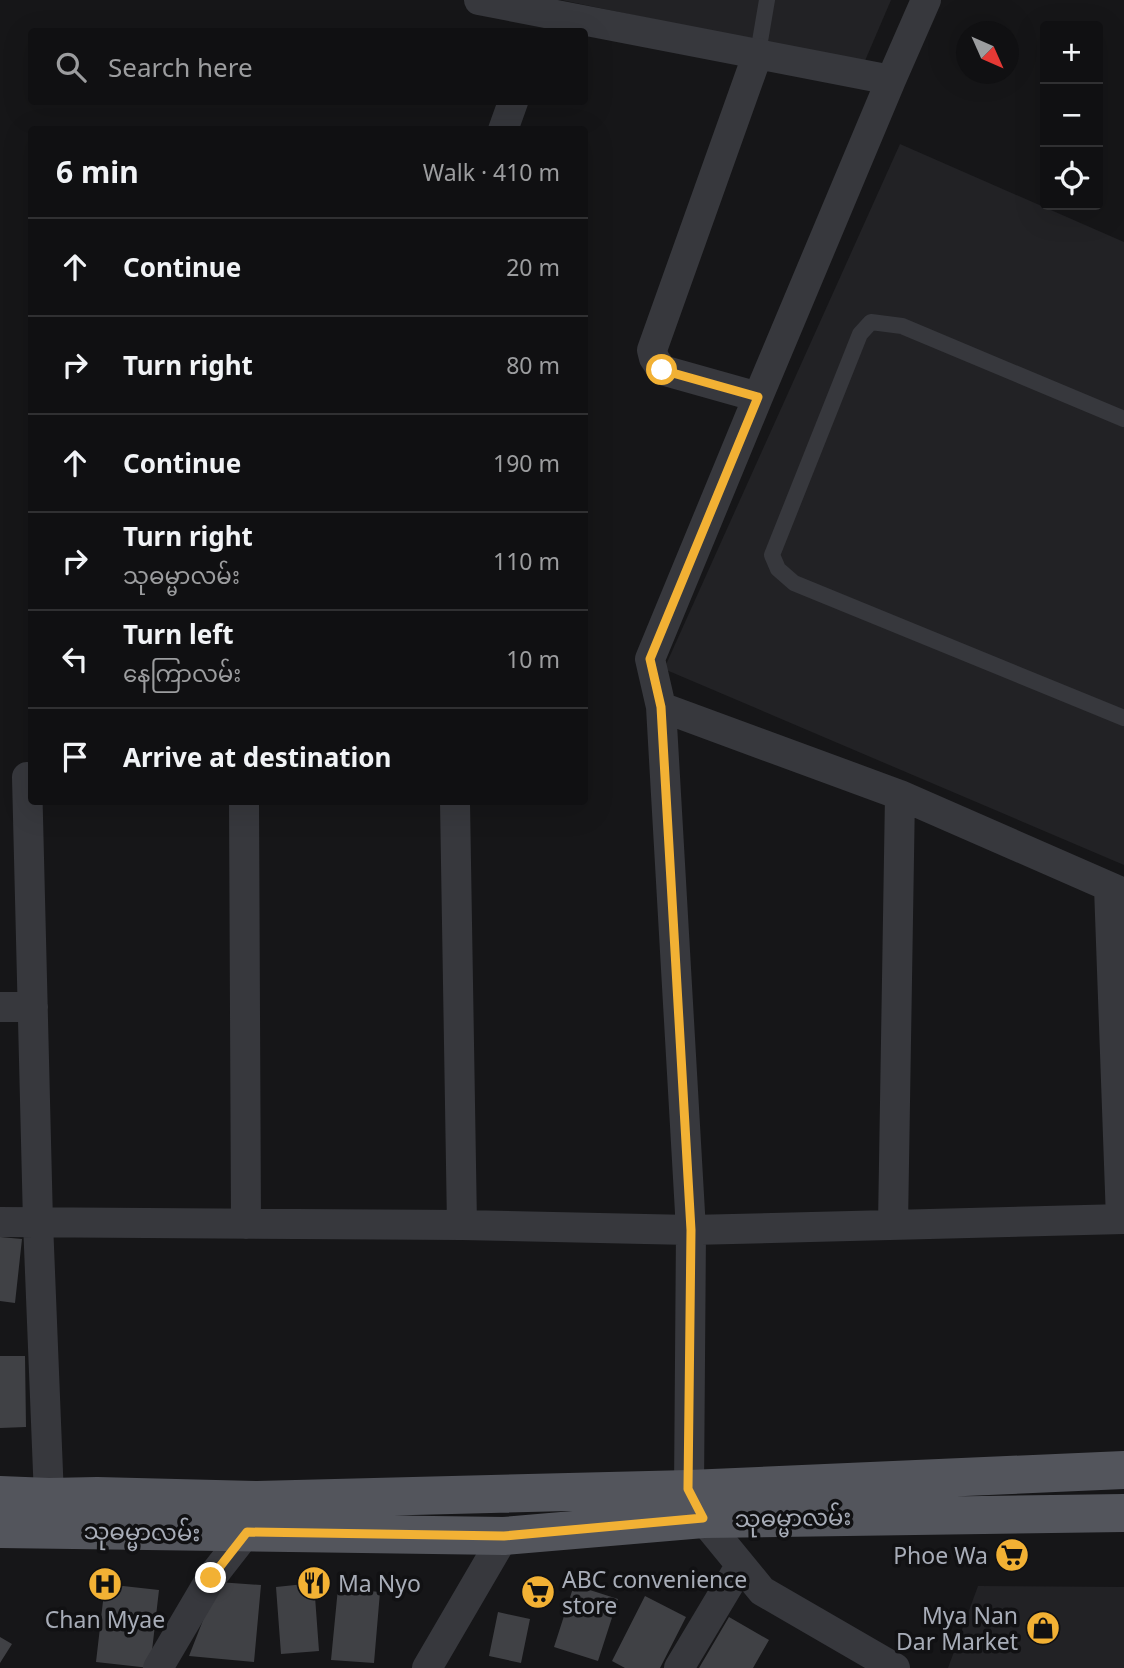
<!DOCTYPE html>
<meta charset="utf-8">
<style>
body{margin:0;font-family:"Noto Sans","Noto Sans Myanmar",sans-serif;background:#1e1e20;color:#f1f3f6}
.controls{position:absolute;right:21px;top:21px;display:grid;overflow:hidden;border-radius:7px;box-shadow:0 7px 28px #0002}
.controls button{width:63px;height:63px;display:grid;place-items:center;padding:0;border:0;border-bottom:2px solid #303032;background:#101012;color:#f1f3f6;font:35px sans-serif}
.compass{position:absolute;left:956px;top:21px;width:63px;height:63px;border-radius:50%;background:#101012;box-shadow:0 7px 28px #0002;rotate:135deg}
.stop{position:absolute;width:21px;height:21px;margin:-16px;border:5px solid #f2b134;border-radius:50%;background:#fff}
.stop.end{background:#f2b134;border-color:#fff;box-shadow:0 2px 7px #0008}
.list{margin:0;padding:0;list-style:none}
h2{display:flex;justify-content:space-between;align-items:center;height:91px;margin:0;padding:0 28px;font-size:30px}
h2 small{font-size:23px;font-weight:400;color:#9c9d9f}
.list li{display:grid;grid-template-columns:46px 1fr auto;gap:21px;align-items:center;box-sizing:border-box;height:98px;padding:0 28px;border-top:2px solid #303032}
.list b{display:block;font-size:26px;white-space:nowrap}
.list p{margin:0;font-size:23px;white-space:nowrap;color:#9c9d9f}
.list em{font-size:23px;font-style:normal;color:#9c9d9f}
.icon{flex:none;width:38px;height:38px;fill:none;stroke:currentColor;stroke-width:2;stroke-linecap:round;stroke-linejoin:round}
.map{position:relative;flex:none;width:1124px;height:1668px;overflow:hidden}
.search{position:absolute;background:#101012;box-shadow:0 7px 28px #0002;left:28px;top:28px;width:560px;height:77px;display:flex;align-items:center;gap:18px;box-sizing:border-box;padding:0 24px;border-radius:7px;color:#9c9d9f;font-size:26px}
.panel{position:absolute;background:#101012;box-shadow:0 7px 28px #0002;left:28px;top:126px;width:560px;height:679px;border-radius:7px}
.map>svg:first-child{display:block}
.built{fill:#222225}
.building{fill:#404145}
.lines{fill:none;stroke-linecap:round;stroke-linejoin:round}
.lane{stroke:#37383d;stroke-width:16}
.street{stroke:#37383d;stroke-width:30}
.primary{stroke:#53555c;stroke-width:38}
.route{stroke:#f2b134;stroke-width:9}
.labels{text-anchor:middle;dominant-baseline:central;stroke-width:7;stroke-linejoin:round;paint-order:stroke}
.street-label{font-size:23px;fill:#a8adb8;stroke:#111113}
.poi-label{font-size:23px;fill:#a8adb8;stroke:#111113;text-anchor:end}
</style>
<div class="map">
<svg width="1124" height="1668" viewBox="0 0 1124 1668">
<rect width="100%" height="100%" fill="#161618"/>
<path class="built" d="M561,0H891L864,63Z
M900,144L1124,242V865L664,669Z
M978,1586L1124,1587V1668H948Z"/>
<path class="building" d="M0,1237L22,1239L15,1303L0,1301Z
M0,1356H25L26,1427L0,1428Z
M218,1582L261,1585L254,1662L189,1656Z
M314,1583L319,1651L281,1654L276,1587Z
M105,1584L159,1590L150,1668L96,1662Z
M574,1585L618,1599L598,1661L554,1647Z
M338,1588L380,1592L374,1663L331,1660Z
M645,1596L686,1617L660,1668H625L612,1661Z
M498,1612L530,1619L521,1663L489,1656Z
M729,1617L769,1640L753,1668H699Z
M0,1637L12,1644L0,1663Z"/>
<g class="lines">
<path class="lane" d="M758,53L767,0
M1124,419L902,326L871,322L860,334L772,555L778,569L794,583L1124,718"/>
<path class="street" d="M479,0L891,80
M758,53L652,350L654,358L662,370L758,397
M503,130L513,102
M661,707L900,795L1124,893
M27,777L38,1222L49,1497
M244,802L246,1224
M455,802L462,1225
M1109,887L1121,1219
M0,1007H33
M0,1222L462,1225L691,1230L1124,1219
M893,1225L900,795
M158,1668L211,1578L247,1532
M427,1668L504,1536
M679,1668L740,1566
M895,1668L762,1591L703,1519L689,1489L691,1230L661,707L650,659L758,397L891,80L926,0"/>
<path class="primary" d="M0,1495L49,1497L97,1496L257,1500L689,1489L1124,1470
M0,1529L504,1536L703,1519L1124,1513"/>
</g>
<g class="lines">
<path class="route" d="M211,1578L247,1532L504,1536L703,1518L688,1489L691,1230L661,707L650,659L758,397L662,370"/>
</g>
<defs>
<g id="supermarket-disc" transform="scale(1.75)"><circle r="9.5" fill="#f2b134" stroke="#111113"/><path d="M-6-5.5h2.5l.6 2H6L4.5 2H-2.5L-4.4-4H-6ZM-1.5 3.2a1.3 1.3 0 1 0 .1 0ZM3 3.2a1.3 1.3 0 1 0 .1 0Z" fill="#111"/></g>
<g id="restaurant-disc" transform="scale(1.75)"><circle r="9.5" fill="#f2b134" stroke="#111113"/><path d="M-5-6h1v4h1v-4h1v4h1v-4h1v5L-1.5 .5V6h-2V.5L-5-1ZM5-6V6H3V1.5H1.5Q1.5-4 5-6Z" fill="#111"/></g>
<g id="hospital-disc" transform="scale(1.75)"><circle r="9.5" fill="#f2b134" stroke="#111113"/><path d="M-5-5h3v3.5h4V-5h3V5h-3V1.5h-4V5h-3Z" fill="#111"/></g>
<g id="shop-disc" transform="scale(1.75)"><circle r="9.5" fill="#f2b134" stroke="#111113"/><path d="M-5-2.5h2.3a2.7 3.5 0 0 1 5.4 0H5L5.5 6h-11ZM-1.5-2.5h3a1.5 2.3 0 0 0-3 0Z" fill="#111"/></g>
</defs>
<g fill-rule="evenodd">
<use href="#supermarket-disc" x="1012" y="1555"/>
<use href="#restaurant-disc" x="314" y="1583"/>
<use href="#hospital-disc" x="105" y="1584"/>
<use href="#supermarket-disc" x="538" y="1592"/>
<use href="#shop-disc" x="1043" y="1628"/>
</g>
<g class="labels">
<g class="street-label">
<text transform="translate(793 1517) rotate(-1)">သုဓမ္မာလမ်း</text>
<text transform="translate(142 1531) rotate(1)">သုဓမ္မာလမ်း</text>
</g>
<g class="poi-label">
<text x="988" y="1555">Phoe Wa</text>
<text x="562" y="1579" text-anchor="start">ABC convenience<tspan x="562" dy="26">store</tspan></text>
<text x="338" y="1583" text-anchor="start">Ma Nyo</text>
<text x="1018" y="1615">Mya Nan<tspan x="1018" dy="26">Dar Market</tspan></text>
<text x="105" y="1619" text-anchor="middle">Chan Myae</text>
</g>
</g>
</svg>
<div class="controls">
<button>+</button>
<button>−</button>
<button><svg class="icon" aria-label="locate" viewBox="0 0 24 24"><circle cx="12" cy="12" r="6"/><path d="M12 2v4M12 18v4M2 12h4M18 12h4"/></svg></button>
</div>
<svg class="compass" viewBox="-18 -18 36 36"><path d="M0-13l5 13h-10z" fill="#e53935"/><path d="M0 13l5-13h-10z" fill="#9c9d9f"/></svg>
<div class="stop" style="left:662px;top:370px"></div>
<div class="stop end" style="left:211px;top:1578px"></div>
<div class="search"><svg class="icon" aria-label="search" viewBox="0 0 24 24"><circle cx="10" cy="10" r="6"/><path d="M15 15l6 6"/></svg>Search here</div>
<section class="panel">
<h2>6 min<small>Walk · 410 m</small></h2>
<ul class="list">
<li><svg class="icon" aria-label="ahead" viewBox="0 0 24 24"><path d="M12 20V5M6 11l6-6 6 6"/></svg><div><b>Continue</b></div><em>20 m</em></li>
<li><svg class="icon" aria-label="right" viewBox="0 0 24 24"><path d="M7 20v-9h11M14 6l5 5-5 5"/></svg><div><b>Turn right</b></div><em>80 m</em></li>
<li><svg class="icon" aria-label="ahead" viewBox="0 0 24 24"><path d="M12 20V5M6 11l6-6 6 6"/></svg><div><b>Continue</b></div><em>190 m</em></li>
<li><svg class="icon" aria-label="right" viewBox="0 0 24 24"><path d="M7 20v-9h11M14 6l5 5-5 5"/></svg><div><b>Turn right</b><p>သုဓမ္မာလမ်း</p></div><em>110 m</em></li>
<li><svg class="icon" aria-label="left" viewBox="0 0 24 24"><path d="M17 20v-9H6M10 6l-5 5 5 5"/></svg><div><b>Turn left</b><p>နေကြာလမ်း</p></div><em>10 m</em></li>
<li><svg class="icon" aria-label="arrive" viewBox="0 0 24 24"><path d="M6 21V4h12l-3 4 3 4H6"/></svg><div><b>Arrive at destination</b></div></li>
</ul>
</section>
</div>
